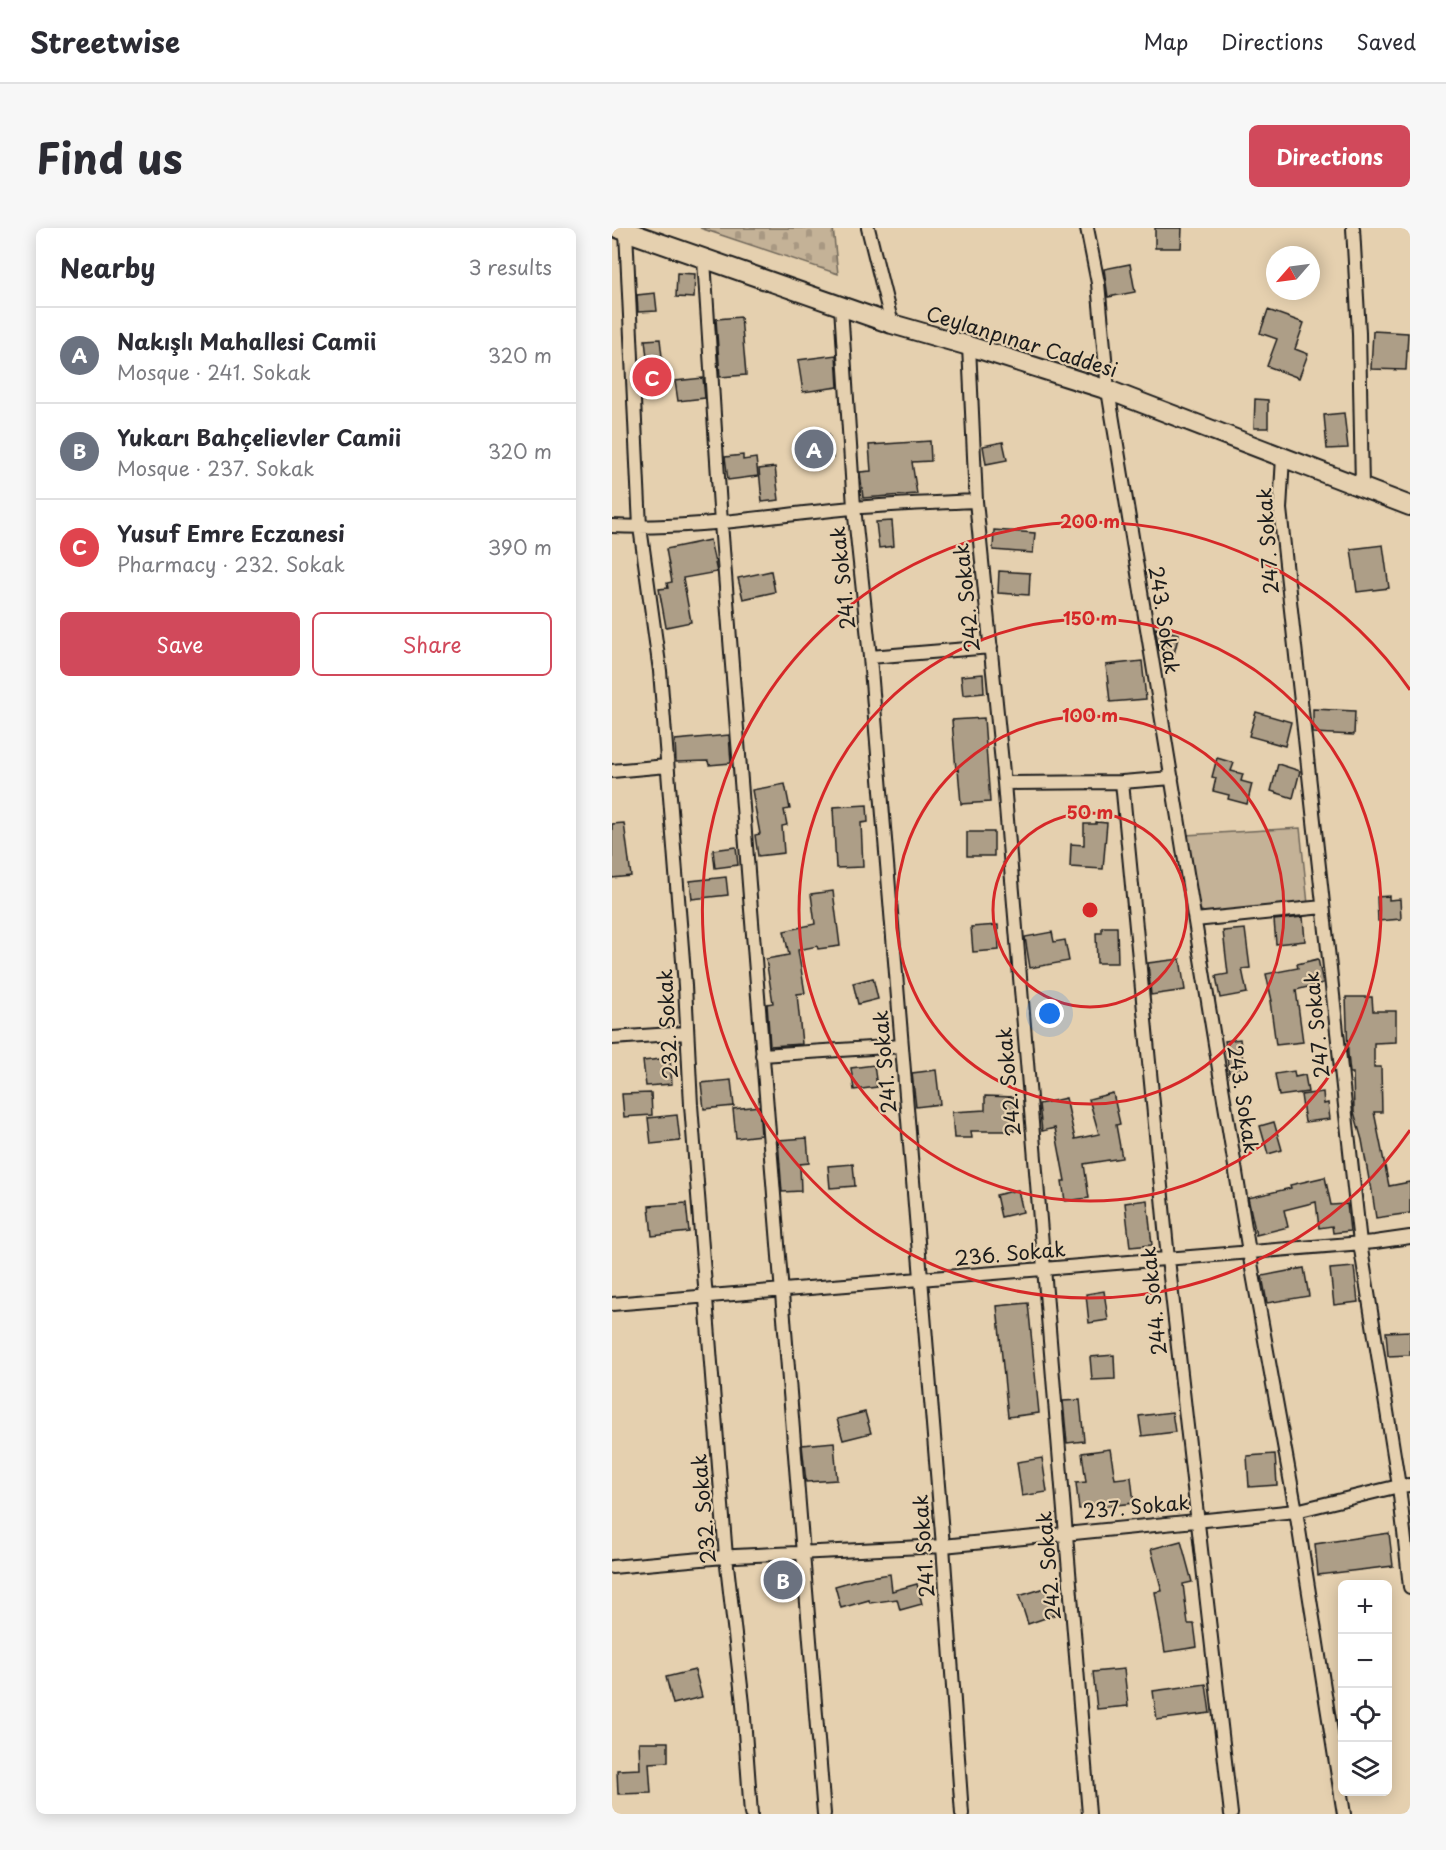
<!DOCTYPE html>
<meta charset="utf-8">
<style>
body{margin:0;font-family:"Playpen Sans",sans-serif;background:#f7f7f7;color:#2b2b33}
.controls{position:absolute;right:18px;bottom:18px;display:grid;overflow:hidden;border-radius:9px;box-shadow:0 3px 15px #0003}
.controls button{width:54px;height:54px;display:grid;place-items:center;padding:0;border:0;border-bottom:2px solid #e1e1e2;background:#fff;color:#2b2b33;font:30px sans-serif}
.compass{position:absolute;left:654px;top:18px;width:54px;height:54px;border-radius:50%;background:#fff;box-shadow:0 3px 15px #0003;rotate:242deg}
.you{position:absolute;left:438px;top:786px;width:21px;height:21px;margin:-15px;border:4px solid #fff;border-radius:50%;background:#1a73e8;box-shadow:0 0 0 9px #1a73e833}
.badge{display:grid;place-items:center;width:39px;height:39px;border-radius:50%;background:#d1495b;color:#fff;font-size:20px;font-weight:700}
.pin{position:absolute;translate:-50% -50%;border:3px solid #fff;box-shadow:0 2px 6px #0006}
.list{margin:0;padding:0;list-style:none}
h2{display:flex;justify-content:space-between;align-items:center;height:78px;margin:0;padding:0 24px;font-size:26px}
h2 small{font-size:20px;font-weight:400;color:#7c7c81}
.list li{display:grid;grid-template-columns:39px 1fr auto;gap:18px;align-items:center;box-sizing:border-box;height:96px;padding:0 24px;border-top:2px solid #e1e1e2}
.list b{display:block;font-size:22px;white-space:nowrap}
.list p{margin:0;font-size:20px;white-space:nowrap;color:#7c7c81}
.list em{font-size:20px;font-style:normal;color:#7c7c81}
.actions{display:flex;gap:12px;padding:18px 24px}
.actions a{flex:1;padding:14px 0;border:2px solid #d1495b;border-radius:9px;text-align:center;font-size:21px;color:#d1495b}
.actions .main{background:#d1495b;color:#fff}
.icon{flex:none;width:33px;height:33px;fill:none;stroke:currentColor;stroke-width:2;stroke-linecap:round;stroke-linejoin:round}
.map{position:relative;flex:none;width:798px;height:1586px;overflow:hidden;border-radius:9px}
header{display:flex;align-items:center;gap:36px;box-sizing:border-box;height:84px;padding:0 30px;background:#fff;border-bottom:2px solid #e1e1e2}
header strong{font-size:28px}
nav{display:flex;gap:33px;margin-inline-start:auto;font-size:21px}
.intro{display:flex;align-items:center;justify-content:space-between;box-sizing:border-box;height:144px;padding:0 36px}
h1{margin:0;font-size:42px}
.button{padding:15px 27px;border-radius:9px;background:#d1495b;color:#fff;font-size:21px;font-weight:700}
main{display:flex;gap:36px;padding:0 36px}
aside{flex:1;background:#fff;border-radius:9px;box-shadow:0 3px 15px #0003}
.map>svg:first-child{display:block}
.green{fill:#c4b297;stroke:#70675a;stroke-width:1.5}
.cemetery{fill:url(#cemetery-stones);stroke:#70675a;stroke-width:1.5}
.building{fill:#ad9e87;stroke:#1c1c1c;stroke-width:1.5}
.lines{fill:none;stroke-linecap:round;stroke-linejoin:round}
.minor-casing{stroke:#1c1c1c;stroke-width:16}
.secondary-casing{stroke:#1c1c1c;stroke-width:22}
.minor{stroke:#e5d0af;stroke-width:12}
.secondary{stroke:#e5d0af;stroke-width:18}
.ring{fill:none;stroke:#d62828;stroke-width:3}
.labels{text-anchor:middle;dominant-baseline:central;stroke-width:4.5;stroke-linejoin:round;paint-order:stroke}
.street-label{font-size:20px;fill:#1c1c1c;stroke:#e5d0af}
.centre{fill:#d62828;stroke:#e5d0af;stroke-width:3}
.ring-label{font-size:18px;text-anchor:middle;font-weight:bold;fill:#d62828;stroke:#e5d0af;stroke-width:4.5;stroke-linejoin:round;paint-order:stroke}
</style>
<header>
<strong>Streetwise</strong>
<nav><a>Map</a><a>Directions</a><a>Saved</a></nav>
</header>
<div class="intro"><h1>Find us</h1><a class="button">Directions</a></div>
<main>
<aside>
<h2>Nearby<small>3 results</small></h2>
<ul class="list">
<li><span class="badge" style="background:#6b7280">A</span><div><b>Nakışlı Mahallesi Camii</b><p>Mosque · 241. Sokak</p></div><em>320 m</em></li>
<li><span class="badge" style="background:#6b7280">B</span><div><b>Yukarı Bahçelievler Camii</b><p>Mosque · 237. Sokak</p></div><em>320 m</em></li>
<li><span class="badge" style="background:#e0444e">C</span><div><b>Yusuf Emre Eczanesi</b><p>Pharmacy · 232. Sokak</p></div><em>390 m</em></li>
</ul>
<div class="actions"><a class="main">Save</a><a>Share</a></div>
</aside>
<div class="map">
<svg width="798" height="1586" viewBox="0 0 798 1586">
<defs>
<pattern id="cemetery-stones" width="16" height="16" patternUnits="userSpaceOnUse" patternTransform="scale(1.5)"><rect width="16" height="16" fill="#c4b297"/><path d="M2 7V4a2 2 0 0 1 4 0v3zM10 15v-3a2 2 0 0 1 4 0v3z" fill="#a89882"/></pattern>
</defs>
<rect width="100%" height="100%" fill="#e5d0af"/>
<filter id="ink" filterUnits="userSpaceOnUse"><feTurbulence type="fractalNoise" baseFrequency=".0167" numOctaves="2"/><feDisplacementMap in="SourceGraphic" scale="12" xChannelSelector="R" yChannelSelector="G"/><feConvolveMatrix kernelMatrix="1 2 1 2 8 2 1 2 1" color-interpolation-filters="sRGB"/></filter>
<g filter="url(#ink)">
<path class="green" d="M688,600L696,676L593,685L585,679L574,607Z"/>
<path class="cemetery" d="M88,0H221L226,46Z"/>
<path class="building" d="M543,0H570L569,20H543Z
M518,36L523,64L496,69L492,41Z
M65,45L83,46L82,70L64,69Z
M43,65L45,83L26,84L25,67Z
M656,82L692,95L683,121L696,126L687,150L655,138L665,111L648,105Z
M129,89L134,147L108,149L104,91Z
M761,103L796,105L794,142L759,141Z
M48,111L52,146L37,148L33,112Z
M224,127L226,159L191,164L186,132Z
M91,150L93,170L66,173L63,153Z
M643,171L656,172V200H642Z
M732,185L736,220L715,221L712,187Z
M217,206L221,230L188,236L183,213Z
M318,213L319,233L300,234L305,266L251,270L248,244L259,243L257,217Z
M391,214L395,232L374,236L371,218Z
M131,227V232L144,230L146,248L116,252L113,229Z
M163,239L167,272L150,274L147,241Z
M280,293L282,318L267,320L264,294Z
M382,302L423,305L421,325L381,322Z
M98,312L105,344L71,350L79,394L54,399L47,361L56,360L55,355L60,354L54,321Z
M771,317L777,360L745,364L739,321Z
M159,343L163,364L131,371L126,350Z
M387,343L418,345L417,367L386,365Z
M543,400L567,406L562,426L547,422Z
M530,433L534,471L498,474L494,437Z
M371,446L372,465L351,467L349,448Z
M701,481L743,483L742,507L701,505Z
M644,484L679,494L673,518L637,508Z
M372,490L378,574L349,576L346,541L344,542L340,492Z
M117,507L119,535L97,537L96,533L64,534L63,512Z
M605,530L622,535L619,543L631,546L629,553L640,556L635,576L616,571L617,567L601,563L604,550L600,549Z
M666,536L688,543L681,570L659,563Z
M173,556L178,581L172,582L175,597L170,598L172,625L146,628L143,607L148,606L140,562Z
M255,577L256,594L249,595L251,639L224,640L221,579Z
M484,594L495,595L491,641L458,639L459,616L472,617V596H484Z
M12,595L19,648L0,650V596Z
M355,604H382V628H355Z
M124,619L126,637L103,640L101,622Z
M114,649L116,667L80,671L78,653Z
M221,663L228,718L206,721L205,718L186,722L193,765L185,766L190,816L158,818L155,776L161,775L154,731L177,727L172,703L203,696L199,666Z
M777,668V672L788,671L789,691L766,693L765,669Z
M691,689L693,713L664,716L662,692Z
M386,697L387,722L361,724L359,699Z
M490,699H505L506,735H485L484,705H490Z
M633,701L638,740L630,741L635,765L608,770L604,748L616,746L611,703Z
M440,704L442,714L453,712L457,733L418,740L413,709Z
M568,731L573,762L539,767L536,735Z
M706,731L711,755L684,762L691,814L664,817L658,773H660L654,746L686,740L685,736Z
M261,750L266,771L246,776L241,755Z
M734,769H760L761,783H784V814L762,815V839H769L770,884H762L777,958L798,954V985L764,990L759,957H758L750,912L742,884L741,845H738L736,826Z
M628,811L632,843L617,845L613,813Z
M58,830L60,856L34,858L31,833Z
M262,837L265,859L242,862L239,840Z
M324,842L328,876L304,879L300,845Z
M682,843L683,849L693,847L696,864L667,868L663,846Z
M119,852L122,878L92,881L89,855Z
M711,864L712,876L716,875L718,891L693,894L689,867Z
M39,865L40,887L12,889L10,866Z
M501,865L508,896L504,897L510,930L472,936L477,970L453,973L450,953H453L443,900L430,903L427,876L454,870L463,911L487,906L477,871Z
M373,868L403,869L402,903H359L360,910H342L340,884L373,882Z
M147,878L149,907L124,910L121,881Z
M65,887L68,913L39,916L36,890Z
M662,894L670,922L656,926L648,898Z
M195,910L197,935L188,936L189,963L170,964L166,912Z
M241,936L243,958L218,960L216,938Z
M713,949L719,977L735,976L738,1003L721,1005L720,998L707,1000L704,974L672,982L676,999L644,1007L636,970L679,960L678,957Z
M406,962L411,984L389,989L384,967Z
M535,972L540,1017L518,1019L513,975Z
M74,975L77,1004L40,1008L37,978Z
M742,1039L746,1074L722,1077L718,1041Z
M692,1040L697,1068L655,1075L650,1048Z
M492,1063L496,1092L477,1095L474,1066Z
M416,1075L427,1185L396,1189L385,1078Z
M798,1103V1127L776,1128L774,1104Z
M502,1127L503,1151L480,1152L478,1129Z
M468,1172L472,1213L455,1215L451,1173Z
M253,1184L259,1205L231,1212L225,1191Z
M560,1184L563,1204L530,1208L527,1188Z
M222,1214L225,1252L194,1254L190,1217Z
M498,1221L503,1251L519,1249L522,1275L467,1281L464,1255L474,1254L470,1225Z
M663,1226L665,1257L637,1259L635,1228Z
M430,1230L435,1264L410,1268L405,1234Z
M777,1305L781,1338L706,1347L703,1316Z
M569,1313L580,1354L571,1356L576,1396H582L585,1419L553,1424L543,1364L550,1363L539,1321Z
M178,1335L185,1350V1358L164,1367L155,1346Z
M278,1346L280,1363L305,1356L310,1376L288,1382L285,1371L258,1375L257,1372L229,1380L223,1358L251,1350Z
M433,1360L442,1387L416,1396L407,1368Z
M512,1441L516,1478L485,1481L481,1444Z
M83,1442L90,1469L61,1476L54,1449Z
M594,1456L598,1485L545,1492L541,1463Z
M27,1514H56V1534L37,1535L39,1565L6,1566L5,1542L28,1541Z"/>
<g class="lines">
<g class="minor-casing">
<path id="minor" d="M256,0L280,96
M475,0L486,55L496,162L637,1024L684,1283L732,1586
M741,0L747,105L750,259
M14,3L28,299L48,443L73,758L79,877L114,1329L131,1476L139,1586
M92,32L109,295L138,669L212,1586
M229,79L242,279L258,429L331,1318L350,1586
M357,118L364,273L392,555L477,1586
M671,229L668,281L748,1015L787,1258L798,1359
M0,298C81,302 161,287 241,280C282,276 323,275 364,273
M258,429L379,419
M0,543L55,538
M510,554L556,1031L619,1586
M392,555L510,554L560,550
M583,692L711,679
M0,810L75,805
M150,827L290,818
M0,1076L763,1014L798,1009
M0,1339L123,1328L331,1318L684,1283L787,1258L798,1257"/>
</g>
<g class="secondary-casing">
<path id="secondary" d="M5,0L280,96L357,118L496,162L798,278"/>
</g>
<use href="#minor" class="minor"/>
<use href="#secondary" class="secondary"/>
</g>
</g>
<g class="ring">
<circle cx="478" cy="682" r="97"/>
<circle cx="478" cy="682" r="194"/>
<circle cx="478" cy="682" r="291"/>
<path d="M798 902A388 388 0 1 1 798 462"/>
</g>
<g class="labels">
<g class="street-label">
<text transform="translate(410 113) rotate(17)">Ceylanpınar Caddesi</text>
<text transform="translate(655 313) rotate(-94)">247. Sokak</text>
<text transform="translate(230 350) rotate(-96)">241. Sokak</text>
<text transform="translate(354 370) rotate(-96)">242. Sokak</text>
<text transform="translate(553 392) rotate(81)">243. Sokak</text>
<text transform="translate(55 796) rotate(-93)">232. Sokak</text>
<text transform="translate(704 797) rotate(-96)">247. Sokak</text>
<text transform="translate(272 834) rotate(-95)">241. Sokak</text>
<text transform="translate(396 854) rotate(-95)">242. Sokak</text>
<text transform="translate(632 871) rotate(81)">243. Sokak</text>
<text transform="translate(398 1025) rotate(-5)">236. Sokak</text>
<text transform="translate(541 1073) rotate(-96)">244. Sokak</text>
<text transform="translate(524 1278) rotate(-5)">237. Sokak</text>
<text transform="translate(91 1281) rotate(-95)">232. Sokak</text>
<text transform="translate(311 1318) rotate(-94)">241. Sokak</text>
<text transform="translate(436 1338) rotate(-95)">242. Sokak</text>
</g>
</g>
<circle cx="478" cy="682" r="9" class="centre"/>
<g class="ring-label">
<text x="478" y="300">200 m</text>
<text x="478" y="397">150 m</text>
<text x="478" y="494">100 m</text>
<text x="478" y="591">50 m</text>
</g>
</svg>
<div class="controls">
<button>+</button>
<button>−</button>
<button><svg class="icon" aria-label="locate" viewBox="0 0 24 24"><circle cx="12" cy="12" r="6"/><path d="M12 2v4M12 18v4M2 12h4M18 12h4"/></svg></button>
<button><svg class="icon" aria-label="layers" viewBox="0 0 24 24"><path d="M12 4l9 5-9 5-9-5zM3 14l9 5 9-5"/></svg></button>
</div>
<svg class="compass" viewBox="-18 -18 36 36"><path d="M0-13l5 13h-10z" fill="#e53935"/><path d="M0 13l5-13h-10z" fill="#7c7c81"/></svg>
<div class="you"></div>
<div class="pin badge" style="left:202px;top:221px;background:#6b7280">A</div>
<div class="pin badge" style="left:171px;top:1352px;background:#6b7280">B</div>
<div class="pin badge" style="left:40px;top:149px;background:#e0444e">C</div>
</div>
</main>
